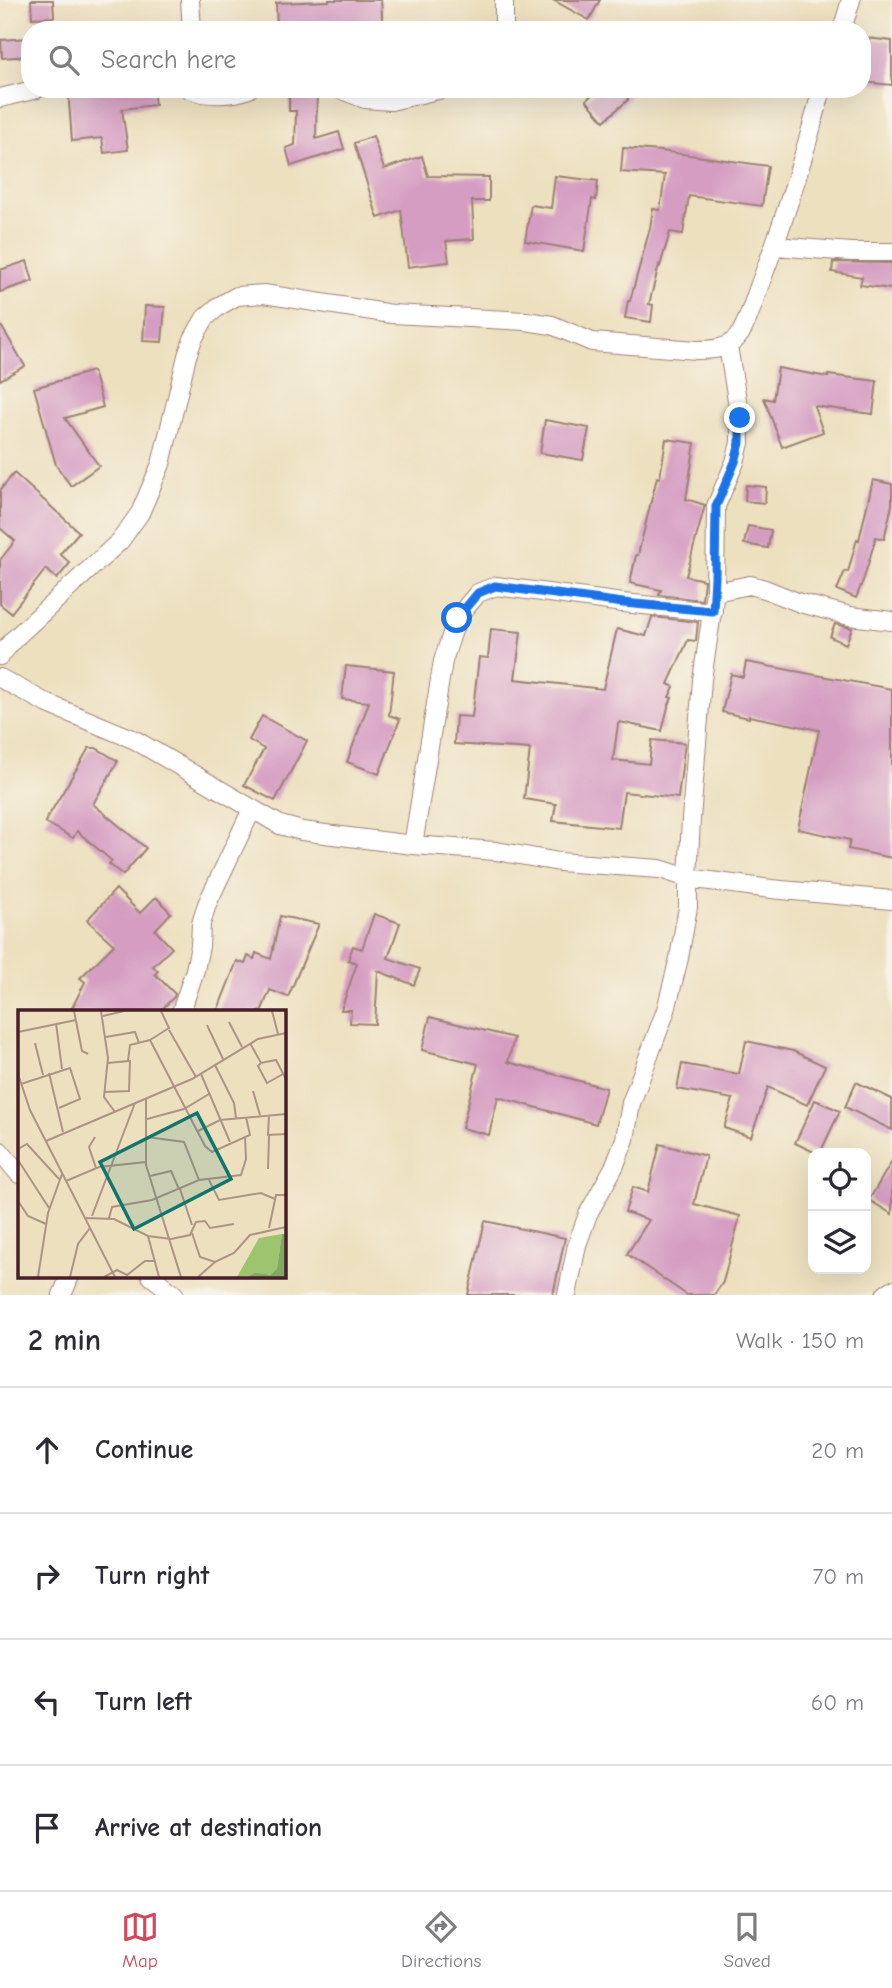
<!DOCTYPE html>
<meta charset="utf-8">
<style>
body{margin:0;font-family:"Comic Neue",sans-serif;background:#f2f2f3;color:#2b2b33}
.controls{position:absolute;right:21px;bottom:21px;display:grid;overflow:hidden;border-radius:14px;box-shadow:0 7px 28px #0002}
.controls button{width:63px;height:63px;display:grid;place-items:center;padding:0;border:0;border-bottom:2px solid #e1e1e2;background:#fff;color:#2b2b33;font:35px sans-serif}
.stop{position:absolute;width:21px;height:21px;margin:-16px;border:5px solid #1a73e8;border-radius:50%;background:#fff}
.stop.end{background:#1a73e8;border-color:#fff;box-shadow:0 2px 7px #0008}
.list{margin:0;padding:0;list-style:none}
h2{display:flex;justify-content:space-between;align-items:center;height:91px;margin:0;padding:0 28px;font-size:30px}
h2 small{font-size:23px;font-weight:400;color:#7c7c81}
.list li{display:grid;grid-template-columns:46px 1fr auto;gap:21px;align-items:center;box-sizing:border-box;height:126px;padding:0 28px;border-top:2px solid #e1e1e2}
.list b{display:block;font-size:26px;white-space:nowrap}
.list em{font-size:23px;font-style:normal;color:#7c7c81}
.icon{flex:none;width:38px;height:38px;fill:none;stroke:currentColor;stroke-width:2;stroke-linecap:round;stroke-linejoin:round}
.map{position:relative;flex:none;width:892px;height:1295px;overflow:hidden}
.search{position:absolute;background:#fff;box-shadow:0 7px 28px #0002;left:21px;right:21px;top:21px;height:77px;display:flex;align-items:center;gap:18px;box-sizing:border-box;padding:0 24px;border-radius:28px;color:#7c7c81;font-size:26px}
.sheet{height:595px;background:#fff}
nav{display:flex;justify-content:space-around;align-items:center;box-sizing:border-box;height:98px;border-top:2px solid #e1e1e2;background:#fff;font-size:19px;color:#7c7c81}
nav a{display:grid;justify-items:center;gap:4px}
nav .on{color:#d1495b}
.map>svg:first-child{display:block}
.building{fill:#d59dc2}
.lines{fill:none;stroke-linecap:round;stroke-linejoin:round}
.street-casing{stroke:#9c8075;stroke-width:20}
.street{stroke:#fff;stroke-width:18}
.route{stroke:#1a73e8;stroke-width:9}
.inset-road{fill:none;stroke:#ac9384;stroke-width:2}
.view{fill:#0f766e;fill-opacity:0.15;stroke:#0f766e;stroke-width:3.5}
.inset-edge{fill:none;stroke:#4a1f2b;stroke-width:3.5}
</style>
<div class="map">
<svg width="892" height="1295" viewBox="0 0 892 1295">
<rect width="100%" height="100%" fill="#f7f3e8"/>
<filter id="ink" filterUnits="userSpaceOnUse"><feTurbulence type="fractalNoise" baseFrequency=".0143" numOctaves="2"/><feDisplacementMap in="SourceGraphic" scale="14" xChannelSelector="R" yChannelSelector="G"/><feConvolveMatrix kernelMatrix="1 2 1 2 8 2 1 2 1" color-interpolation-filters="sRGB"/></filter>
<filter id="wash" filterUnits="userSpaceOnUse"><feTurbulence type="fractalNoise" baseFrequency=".00686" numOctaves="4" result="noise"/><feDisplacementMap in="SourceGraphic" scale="28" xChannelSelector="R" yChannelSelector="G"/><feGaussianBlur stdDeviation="1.57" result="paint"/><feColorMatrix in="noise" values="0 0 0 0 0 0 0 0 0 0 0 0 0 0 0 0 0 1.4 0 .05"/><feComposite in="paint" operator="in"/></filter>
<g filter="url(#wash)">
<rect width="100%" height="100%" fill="#ede0bf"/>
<g id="blocks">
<path class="building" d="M31,0H53L54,17L32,18Z
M329,0H381L383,30H277L276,3L329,1Z
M553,0H600L589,20Z
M28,38L30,56L2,58L1,40Z
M866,38L892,41V85L862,82Z
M68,89H153L155,105L122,109L128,150L104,153L102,138L72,141Z
M289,89H317L316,139L339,132L344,149L291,166L286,148L295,145L296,111H289Z
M599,89H637L627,99L628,100L604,121L586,100Z
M373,136L384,169L422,156L428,176L489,177V201H472L474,239L446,241L449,262L408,267L401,210L378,218L354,143Z
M623,148L661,151L768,166L762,206L689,196L683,234L670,232L660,266L659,265L649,304L653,305L651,322L625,318L628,301H630L650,228L653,209L660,210L665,175L621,172Z
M555,176L598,181L596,200L592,199L584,251L525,241L531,205L551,208Z
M27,261L33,281L0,292V270Z
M833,262L892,263V289L860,285L862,277L832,272Z
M145,306L165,307L162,342L143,341Z
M0,324L25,366L0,380Z
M778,368L828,377V375L877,381L873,414L814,406L823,432L782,447L764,398L773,400Z
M93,371L103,407L65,418L99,466L71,486L56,465L34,388Z
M545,420L589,428L583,460L540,453Z
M666,439L695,443L686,499L705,505L686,576L704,580L702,600L659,595L661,590L630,583L636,555H638L657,477L660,478Z
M14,473L79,532L60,554L70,563L57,579L46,569L11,613L0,604V560L15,541L0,528V490Z
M873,480L892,484V505L884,539L876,537L864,578L856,598L837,590L845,571L848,572L857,539L859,540Z
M746,485L766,487L765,503L745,501Z
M748,526L771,530L768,548L744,544Z
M652,617L698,622L696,641L688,640L668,684L674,687L669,697L672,698L668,707L662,731L620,722L618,724L613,760L649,764L652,740L685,743L678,798L624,792L619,828L553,821L556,804L524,799L530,749L454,744L456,716L472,717L479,657L488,658L491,629L521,632L515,679L603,689L617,629L646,636Z
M835,624L852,628L846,644L830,637Z
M746,662L892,689V858L848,849L850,840L798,829L819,730L749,716V718L722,712L731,674L743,677Z
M346,666L394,671L389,715L400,719L379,774L347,762L369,702L342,699Z
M262,716L307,741L275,801L244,785L264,749L249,740Z
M89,748H96L118,761L93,804L146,848L123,875L109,864L112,861L77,831L73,838L45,822Z
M116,889L140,913L156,897L171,913L155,930L172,948L153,966L158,971L155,974L175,994L174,997L159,1012H70L85,982L80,978L114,945L87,920Z
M374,914L400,923L388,958L420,969L414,985L378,971L375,1024L350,1023L351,1010H341L357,963L348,960L353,946L362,949Z
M280,916L319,924L288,997L270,990L261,1012H217L237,961L245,964L248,956L254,959L256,953L271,959Z
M430,1017L514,1038L508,1062L606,1088L596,1124L498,1097L489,1135L462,1128L478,1064L422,1050Z
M746,1041L793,1051L825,1066L807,1105L768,1087L751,1137L724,1128L733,1099L677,1089L682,1064L739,1074Z
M856,1082L892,1099V1130L845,1107Z
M815,1100L840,1111L820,1153H816L795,1143Z
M660,1144L706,1156L694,1204L740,1216L723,1282L714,1295H687L627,1254L649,1220L625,1212L633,1187L648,1192Z
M892,1161V1214L869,1200Z
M485,1221L565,1238L553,1295H468Z"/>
</g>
</g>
<g filter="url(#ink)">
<use href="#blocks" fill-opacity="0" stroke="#9c8075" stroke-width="2"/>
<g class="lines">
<g class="street-casing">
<path id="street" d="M190,0L192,30
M504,30V0
M842,30L851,0
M189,89C207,96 232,96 249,89
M339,89L365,99L391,101L442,89
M0,98L37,89
M775,246L851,252H892
M715,592L750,585L765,589L800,603L850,616L892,621
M0,656L14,639L120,541L140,513L161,464L187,356L193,339L205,318L219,306L237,296L264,294L392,314L526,321L552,325L592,342L697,350C714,350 730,349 740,334C748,322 755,297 760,284C785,219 804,157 822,89
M0,678L46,703L135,740L280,825L302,831L349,837L413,845L496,851L559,862L660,869L688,878L771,889L892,900
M413,845L443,661L457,618L478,593L496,586L623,603L713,612
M181,1012L195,970L200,946L201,924L207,904L252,809
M0,1151L19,1174
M151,1276L175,1295
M62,1295L70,1276
M567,1295L577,1245L588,1214L614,1167L625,1139L631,1103L666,1010L679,958L688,907V878L691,819L702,680L715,592L716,506L735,462L740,443V418L728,346
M885,1295L892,1290"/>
</g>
<use href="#street" class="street"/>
</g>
</g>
<g class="lines" filter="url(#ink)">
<path class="route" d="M457,618L478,593L495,586L623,603L713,611L715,578L716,506L735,462L740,443V418"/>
</g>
<g transform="translate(18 1010)">
<rect width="268" height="268" fill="#ede0bf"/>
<path d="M264,224L259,258L252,265L219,267L241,228Z" fill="#9dc46f"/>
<path d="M264,224H268V267H229L237,263L252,265L259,258Z" fill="#7eaa62"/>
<path class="inset-road" d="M56,1L64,41L70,44M83,1L90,48L86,87L97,102M143,1L151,18L132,30L187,136L194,142L232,125L228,107M254,1L260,24M85,6L106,1M211,12L224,37M38,13L44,59M189,15L205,49M151,20L178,67M0,22L58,10M88,27L117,22L121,33M17,33L25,65M232,33L243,53L258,50L268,69M90,53L110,51L112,35L132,30M243,53L240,56L249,73L265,64M197,55L216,93L218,108M31,63L45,122M0,64L12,100L97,267M183,64L212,132M3,74L52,58L62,89L41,98M235,81L242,105M86,82L111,81L112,50M128,88V155L163,267M251,105L250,125L268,124M129,109L166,99L191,84M180,121L202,110L268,104M77,127L71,137L78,158M129,127L166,132L181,170M28,131L174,69L240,29L268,23M0,139L9,134L41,169M0,150L31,198M250,159L251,126M132,166L153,161L161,179M191,170L201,190L243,183L257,189M48,171L81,157L128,152M162,179L174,215M0,191L10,206L28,214M74,206L117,93M68,208L96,209L130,226L153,229L172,225L178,212L187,211L192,218L216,214M91,208L94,197L134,190L181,170L223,165L228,149L227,127M251,218L258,185H268M174,223L182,247L197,252L216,243L232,225L268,217M130,226L141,267M20,267L30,203L44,164M52,267L60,234L72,218M86,267L99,260L109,265L127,251H136M180,267L197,252"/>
<path class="view" d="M179,103L213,169L116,219L82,152Z"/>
<rect width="268" height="268" class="inset-edge"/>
</g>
</svg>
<div class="controls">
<button><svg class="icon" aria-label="locate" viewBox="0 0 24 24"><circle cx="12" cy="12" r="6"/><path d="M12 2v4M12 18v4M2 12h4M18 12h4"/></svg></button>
<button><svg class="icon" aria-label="layers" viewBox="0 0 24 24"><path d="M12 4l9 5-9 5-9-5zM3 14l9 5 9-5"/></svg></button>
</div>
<div class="stop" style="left:457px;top:618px"></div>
<div class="stop end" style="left:740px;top:418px"></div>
<div class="search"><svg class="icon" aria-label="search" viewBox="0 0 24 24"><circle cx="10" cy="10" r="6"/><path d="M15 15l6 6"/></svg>Search here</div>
</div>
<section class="sheet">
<h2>2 min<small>Walk · 150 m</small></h2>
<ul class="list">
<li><svg class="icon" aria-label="ahead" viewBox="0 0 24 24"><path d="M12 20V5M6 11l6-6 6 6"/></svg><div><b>Continue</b></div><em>20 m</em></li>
<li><svg class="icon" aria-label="right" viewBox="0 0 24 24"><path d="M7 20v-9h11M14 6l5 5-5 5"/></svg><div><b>Turn right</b></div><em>70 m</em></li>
<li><svg class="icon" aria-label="left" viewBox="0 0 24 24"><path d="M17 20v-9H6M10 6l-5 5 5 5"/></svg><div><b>Turn left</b></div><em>60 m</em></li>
<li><svg class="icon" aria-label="arrive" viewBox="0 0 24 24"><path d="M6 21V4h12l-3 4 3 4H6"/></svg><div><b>Arrive at destination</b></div></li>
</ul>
</section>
<nav>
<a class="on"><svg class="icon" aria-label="map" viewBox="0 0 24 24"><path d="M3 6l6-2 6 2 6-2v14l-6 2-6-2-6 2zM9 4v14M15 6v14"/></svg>Map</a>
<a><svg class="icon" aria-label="directions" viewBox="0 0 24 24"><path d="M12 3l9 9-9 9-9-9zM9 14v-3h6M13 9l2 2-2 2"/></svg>Directions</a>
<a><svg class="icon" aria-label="saved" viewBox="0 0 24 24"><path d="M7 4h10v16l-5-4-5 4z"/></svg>Saved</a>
</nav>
